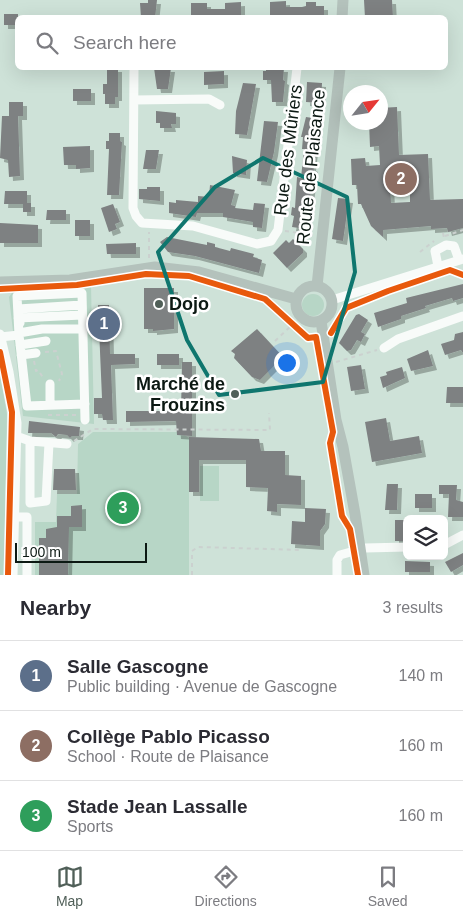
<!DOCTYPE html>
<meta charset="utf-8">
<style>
body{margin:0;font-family:Arial,sans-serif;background:#f2f2f3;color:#2b2b33}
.controls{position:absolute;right:15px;bottom:15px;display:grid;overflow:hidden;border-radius:8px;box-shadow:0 5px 20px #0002}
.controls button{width:45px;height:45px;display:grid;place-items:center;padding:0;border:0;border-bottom:1px solid #e1e1e2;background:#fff;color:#2b2b33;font:25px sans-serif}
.compass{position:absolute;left:343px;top:85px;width:45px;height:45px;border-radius:50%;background:#fff;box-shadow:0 5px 20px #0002;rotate:60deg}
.scale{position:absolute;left:15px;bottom:12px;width:132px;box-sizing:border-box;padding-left:5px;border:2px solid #0c1913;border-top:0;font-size:14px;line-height:18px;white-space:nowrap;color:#0c1913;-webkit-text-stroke:4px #fff;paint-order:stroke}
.you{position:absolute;left:286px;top:362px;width:18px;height:18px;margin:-12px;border:4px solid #fff;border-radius:50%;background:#1a73e8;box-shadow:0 0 0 8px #1a73e833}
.badge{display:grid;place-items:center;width:32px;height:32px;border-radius:50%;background:#505f58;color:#fff;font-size:16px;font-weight:700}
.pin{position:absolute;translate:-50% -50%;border:2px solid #fff;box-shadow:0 1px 5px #0006}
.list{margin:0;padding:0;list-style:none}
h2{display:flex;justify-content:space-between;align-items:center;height:65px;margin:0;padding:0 20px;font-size:21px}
h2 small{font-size:16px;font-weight:400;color:#7c7c81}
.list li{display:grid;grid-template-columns:32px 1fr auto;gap:15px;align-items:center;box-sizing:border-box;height:70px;padding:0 20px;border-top:1px solid #e1e1e2}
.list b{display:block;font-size:19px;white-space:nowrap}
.list p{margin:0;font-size:16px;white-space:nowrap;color:#7c7c81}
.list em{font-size:16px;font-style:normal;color:#7c7c81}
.icon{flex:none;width:28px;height:28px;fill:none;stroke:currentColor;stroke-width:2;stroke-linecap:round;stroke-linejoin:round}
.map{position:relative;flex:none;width:463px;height:575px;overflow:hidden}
.search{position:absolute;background:#fff;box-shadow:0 5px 20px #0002;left:15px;right:15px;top:15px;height:55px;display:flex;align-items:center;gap:12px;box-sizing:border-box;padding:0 18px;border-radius:8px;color:#7c7c81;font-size:19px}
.sheet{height:275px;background:#fff}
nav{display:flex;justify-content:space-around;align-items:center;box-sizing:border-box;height:70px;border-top:1px solid #e1e1e2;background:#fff;font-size:14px;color:#7c7c81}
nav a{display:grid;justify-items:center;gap:2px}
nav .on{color:#505f58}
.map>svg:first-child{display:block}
.green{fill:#b7d6c6}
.building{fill:#7e8182;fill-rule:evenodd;filter:url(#shadow)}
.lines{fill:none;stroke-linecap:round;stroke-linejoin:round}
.path{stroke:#cbd1cf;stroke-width:2;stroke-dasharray:4 4;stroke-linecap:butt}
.minor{stroke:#f8fbf9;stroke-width:9}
.major{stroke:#b4c2bc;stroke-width:11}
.cycleway-casing{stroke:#fff;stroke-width:9}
.cycleway{stroke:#e8590c;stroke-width:6}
.marked{fill:none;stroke:#0f766e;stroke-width:4;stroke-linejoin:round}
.poi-dot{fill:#505f58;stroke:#fff;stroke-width:2}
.labels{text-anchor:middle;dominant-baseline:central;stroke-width:5;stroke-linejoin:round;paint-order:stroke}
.street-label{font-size:18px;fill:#0c1913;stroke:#fff}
.poi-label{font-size:18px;font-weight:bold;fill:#0c1913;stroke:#fff;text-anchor:start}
</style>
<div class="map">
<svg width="463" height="575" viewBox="0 0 463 575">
<defs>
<filter id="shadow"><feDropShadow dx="4" dy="4" stdDeviation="0" flood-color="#0004"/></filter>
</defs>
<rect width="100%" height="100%" fill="#cee2d8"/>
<path class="green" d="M91,285L94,424L23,416L9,297L14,290Z
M302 305a11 11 0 1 1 22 0a11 11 0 1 1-22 0Z
M0,375L7,414L4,575H0Z
M93,432H180L189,438V575H35V522H56L57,494H77L78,444Z
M200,466H219V501H200Z"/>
<path class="building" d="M148,0H157L155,18H141L140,3H148Z
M364,0H392L393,18H365Z
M286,1V7H302L306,6V2H316V6H324V16L270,15V2Z
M241,2V16L191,17V3H207V9H225V3Z
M4,14H18V25H4Z
M107,68H118V97H115V104H105V94H103V84H107Z
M154,68H171L168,89H157Z
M266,68H284L283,80L285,81L283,102H272L271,80H263V71H266Z
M224,71V84L204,85V72Z
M307,82L322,83L321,103L306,102Z
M243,83L256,84L247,135L235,134L236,111Z
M73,89H91V101H73Z
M9,102H23V116H18L20,176L9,177L8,160L0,158L2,116H9Z
M397,107L399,155L428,154L430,200L463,199V228L448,232L447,228L431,229V226L383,230V237L371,226L361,204H358L357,185H352L351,159L365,158L366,166L380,165L379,146L370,147L369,122H380V108ZM410,183V202L391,203L390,184Z
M156,111L176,113V124H171L172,128H160V123H156Z
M306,117L319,119L314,150L312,167L314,168L306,229L292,227L294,216L291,215L292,207L295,208L297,177L301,178L304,149H302L303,137H301Z
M264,121L278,122L274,152L267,182L257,181Z
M109,133H120V141L122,142L119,195H107L109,149H106V141H109Z
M90,146V168L76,169V165H64L63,147Z
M146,150H159L156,169H143Z
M232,156L247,160L246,175L233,173Z
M210,185L235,190L231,205L235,206V208L253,210L254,203L265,204L262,228L253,227V222L223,217V213H197L196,217L169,213V202L176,203V200L198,202V196L209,197Z
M147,187H160V201L139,199V189H147Z
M5,191H27V203H31V212H23V204H4Z
M338,198L349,199L343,241L332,239Z
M113,204L120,222L115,224L117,229L109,232L101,208Z
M47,210H66V220H46Z
M75,220H90V236H75Z
M0,223L38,225V243H0Z
M167,237L207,245V242L215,244V247L230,251L231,248L254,254L253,257L262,260L259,273L195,256L168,252L160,242Z
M293,239L303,249V253L287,268L273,253L286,240L289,243Z
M136,243V254H107L106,244Z
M463,284V298L453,301L452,298L425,306L426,308L401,316V319L378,327L374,313L407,303L406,298Z
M144,288H174V329L153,331V329H144Z
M98,305H109L110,354H135V364L111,365L113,420H103L102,414H94V398H102Z
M359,314L368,320L361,332L365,334L361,342L357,340L351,350L347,351L339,343L356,315Z
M257,329L283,357L260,380L252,377L234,358L235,354L231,351Z
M463,332V353L461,350L445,355L441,344L454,340L455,334Z
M428,350L433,366L411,371L407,359Z
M157,354H179V365H157Z
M182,362H192V436L177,435L176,421L126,422V411H181Z
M361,365L365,389L351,391L347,367Z
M402,367L405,378L383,388L380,377L387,375L386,372Z
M447,387H463V403H446Z
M386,418L390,441L419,436L422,453L372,462L365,422Z
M29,421L80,427L79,436H72L70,438L67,435L58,434L56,437L51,433H28Z
M189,437L259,439L261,451H285V475L301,476V505L277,504V512L267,511L268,488L246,487V460H199V492H189Z
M54,469H75L76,490H53Z
M387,484H398L397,510H385Z
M439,485H457L456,500L463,502V517H448L449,494H439Z
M415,494H432V508H415Z
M82,505V527H69L68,575H39V538H46V529L57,527V516H71V506Z
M305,508L326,509L325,524L320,531V546L291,544L292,521L305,522Z
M395,520H407V541H395Z
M463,553V565L451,572L445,562Z
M405,561L430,562V572H405Z"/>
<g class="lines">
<path class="path" d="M285,231L313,235
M443,233L444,238
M445,236L463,230
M420,252L434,241
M149,258V232
M275,341L292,325
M45,352L56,351L62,374L59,381
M34,361L36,371L38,370L44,379
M336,362L377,350
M48,415H76
M74,441L93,429L270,430L269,413
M192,575V551L198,547L302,550"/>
<path class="minor" d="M134,68L133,208L136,216L142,223L193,226L257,244L271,241L278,230L297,68
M134,100L209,99L220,105
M438,266L435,251L446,245L454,246L459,260
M332,300L463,259
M18,309L82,305
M20,323L18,318L82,315
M19,333L42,329H83
M0,334L9,372L17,423L13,575
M19,335L27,406L85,404
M0,337L19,335L17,296L82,293L85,420
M20,345L46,341
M384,348L398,339L463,316
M21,355L36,353
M50,384V405
M16,436L30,441L67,444
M30,441V503L46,501L49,443
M16,517H27V575
M444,545L463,535
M337,575V560L340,555L365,548L407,547"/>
<path class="major" d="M342,18L343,0
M0,282L70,280L155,267L199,272L296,299
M296 304a18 18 0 1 1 36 0a18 18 0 1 1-36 0Z
M317,286L340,68
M321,321L336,420L343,447L355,514L364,575"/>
<g class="cycleway-casing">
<path id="cycleway" d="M0,289L77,285L146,274L189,276L265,299L308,338L316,337L333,432L330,443L342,516L350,529L358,575
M331,333L346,308L388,291L450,270L463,275
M0,352L12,412L8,575"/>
</g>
<use href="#cycleway" class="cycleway"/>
</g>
<path class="marked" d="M263,158L347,197L355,272L323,382L219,395L187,340L158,252L215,187Z"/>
<g class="poi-dot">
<circle cx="159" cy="304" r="5"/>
<circle cx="235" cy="394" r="5"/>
</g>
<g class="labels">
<g class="street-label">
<text transform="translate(288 150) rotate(-83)">Rue des Mûriers</text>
<text transform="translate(311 167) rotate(-84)">Route de Plaisance</text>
</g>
<g class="poi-label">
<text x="169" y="304">Dojo</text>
<text x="225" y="384" text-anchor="end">Marché de<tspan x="225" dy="21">Frouzins</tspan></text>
</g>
</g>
</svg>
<div class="controls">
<button><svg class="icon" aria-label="layers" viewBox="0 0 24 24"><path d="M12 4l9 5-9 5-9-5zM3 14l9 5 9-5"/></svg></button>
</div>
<svg class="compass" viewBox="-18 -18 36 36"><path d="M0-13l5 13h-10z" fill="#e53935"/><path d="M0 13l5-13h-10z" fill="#7c7c81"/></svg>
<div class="scale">100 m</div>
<div class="you"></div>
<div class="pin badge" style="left:104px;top:324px;background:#5c6f8a">1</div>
<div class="pin badge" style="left:401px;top:179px;background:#8d6e63">2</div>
<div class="pin badge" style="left:123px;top:508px;background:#2e9e5b">3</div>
<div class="search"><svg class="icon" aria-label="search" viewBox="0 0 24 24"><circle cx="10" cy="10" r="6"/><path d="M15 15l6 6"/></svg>Search here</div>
</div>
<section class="sheet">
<h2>Nearby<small>3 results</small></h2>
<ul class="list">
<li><span class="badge" style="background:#5c6f8a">1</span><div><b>Salle Gascogne</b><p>Public building · Avenue de Gascogne</p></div><em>140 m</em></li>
<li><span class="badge" style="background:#8d6e63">2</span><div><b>Collège Pablo Picasso</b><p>School · Route de Plaisance</p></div><em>160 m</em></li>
<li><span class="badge" style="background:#2e9e5b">3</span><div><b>Stade Jean Lassalle</b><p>Sports</p></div><em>160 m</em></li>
</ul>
</section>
<nav>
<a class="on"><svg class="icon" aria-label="map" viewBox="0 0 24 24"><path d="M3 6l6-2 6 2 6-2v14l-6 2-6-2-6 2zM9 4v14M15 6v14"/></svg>Map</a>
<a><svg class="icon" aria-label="directions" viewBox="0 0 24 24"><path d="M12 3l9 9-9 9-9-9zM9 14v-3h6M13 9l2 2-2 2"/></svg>Directions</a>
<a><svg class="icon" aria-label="saved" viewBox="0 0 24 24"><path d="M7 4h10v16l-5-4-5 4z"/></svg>Saved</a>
</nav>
